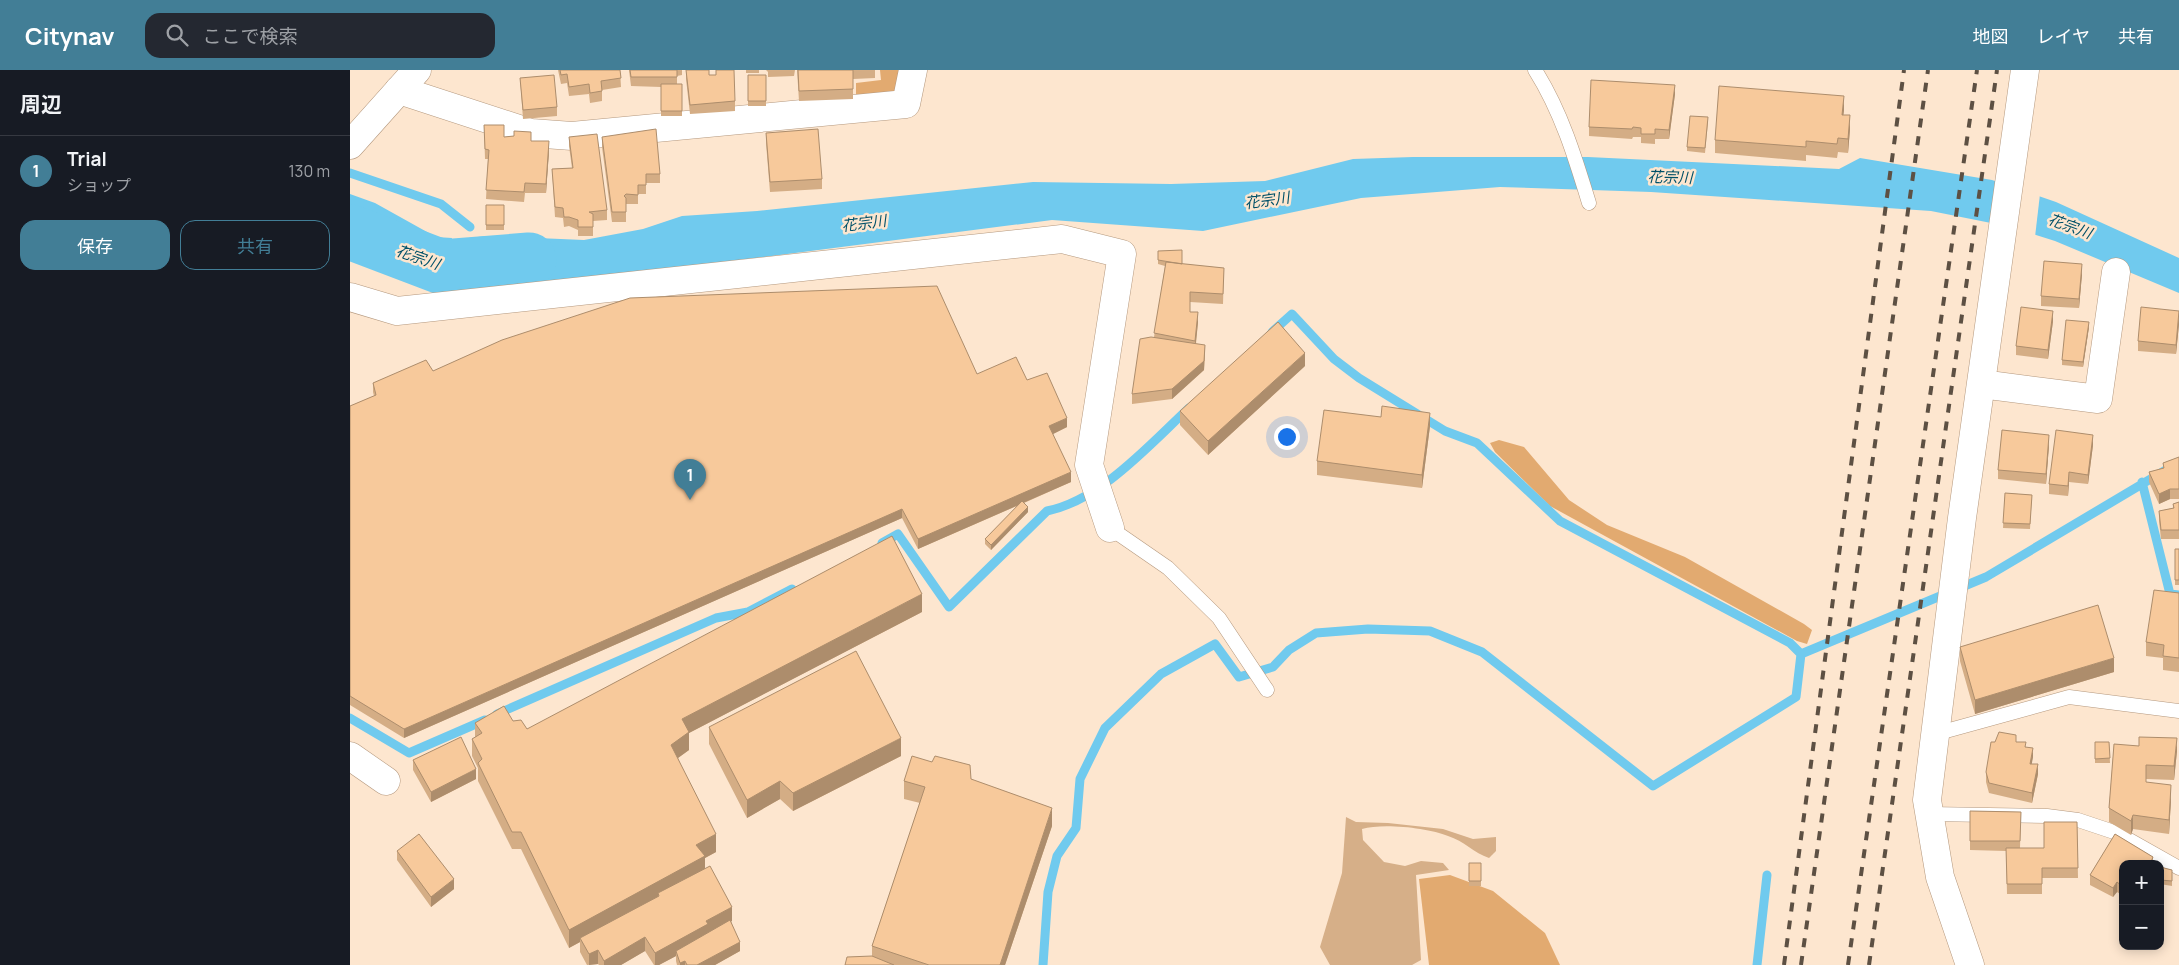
<!DOCTYPE html>
<html lang="ja">
<meta charset="utf-8">
<style>
body{margin:0;font-family:Manrope,"Noto Sans JP",sans-serif;background:#242831;color:#f1f3f6}
.controls{position:absolute;right:15px;bottom:15px;display:grid;overflow:hidden;border-radius:10px;box-shadow:0 2px 12px #0003}
.controls button{width:45px;height:45px;display:grid;place-items:center;padding:0;border:0;border-bottom:1px solid #363941;background:#171b24;color:#f1f3f6;font:25px sans-serif}
.you{position:absolute;left:936px;top:366px;width:18px;height:18px;margin:-12px;border:4px solid #fff;border-radius:50%;background:#1a73e8;box-shadow:0 0 0 8px #1a73e833}
.badge{display:grid;place-items:center;width:32px;height:32px;border-radius:50%;background:#427e96;color:#fff;font-size:16px;font-weight:700}
.pin{position:absolute;translate:-50% -41px;filter:drop-shadow(0 1px 2px #0008)}
.pin::after{content:'';position:absolute;top:26px;width:18px;height:15px;background:inherit;clip-path:polygon(0 0,100% 0,50% 100%)}
.list{margin:0;padding:0;list-style:none}
h2{display:flex;justify-content:space-between;align-items:center;height:65px;margin:0;padding:0 20px;font-size:21px}
h2 small{font-size:16px;font-weight:400;color:#9ea1a6}
.list li{display:grid;grid-template-columns:32px 1fr auto;gap:15px;align-items:center;box-sizing:border-box;height:70px;padding:0 20px;border-top:1px solid #363941}
.list b{display:block;font-size:19px;white-space:nowrap}
.list p{margin:0;font-size:16px;white-space:nowrap;color:#9ea1a6}
.list em{font-size:16px;font-style:normal;color:#9ea1a6}
.actions{display:flex;gap:10px;padding:15px 20px}
.actions a{flex:1;padding:11px 0;border:1px solid #427e96;border-radius:15px;text-align:center;font-size:18px;color:#427e96}
.actions .main{background:#427e96;color:#fff}
.icon{flex:none;width:28px;height:28px;fill:none;stroke:currentColor;stroke-width:2;stroke-linecap:round;stroke-linejoin:round}
.map{position:relative;flex:none;width:1829px;height:895px;overflow:hidden}
header{display:flex;align-items:center;gap:30px;box-sizing:border-box;height:70px;padding:0 25px;background:#427e96;color:#fff}
header strong{font-size:24px}
nav{display:flex;gap:28px;margin-inline-start:auto;font-size:18px}
.search{width:350px;height:45px;background:#242831;display:flex;align-items:center;gap:12px;box-sizing:border-box;padding:0 18px;border-radius:15px;color:#9ea1a6;font-size:19px}
main{display:flex}
aside{flex:1;background:#171b24}
.map>svg:first-child{display:block}
.green{fill:#d6af88}
.forest{fill:#e2aa70}
.water{fill:#70caee}
.pier{fill:#fde6cf}
.lines{fill:none;stroke-linecap:round;stroke-linejoin:round}
.stream{stroke:#70caee;stroke-width:9}
.river{stroke:#70caee;stroke-width:55}
.service-casing{stroke:#b4987e;stroke-width:15}
.minor-casing{stroke:#b4987e;stroke-width:29}
.secondary-casing{stroke:#b4987e;stroke-width:29}
.service{stroke:#fff;stroke-width:14}
.minor{stroke:#fff;stroke-width:28}
.secondary{stroke:#fff;stroke-width:28}
.rail{stroke:#5d5043;stroke-width:4;stroke-dasharray:9 9;stroke-linecap:butt}
.wall{fill:#d4ad85}
.shaded-wall{fill:#ad8d6c}
.building{fill:#f7c99b;stroke:#ad8d6c}
.labels{text-anchor:middle;dominant-baseline:central;stroke-width:5;stroke-linejoin:round;paint-order:stroke}
.water-label{font-size:15px;font-style:italic;fill:#005068;stroke:#fde6cf}
</style>
<header>
<strong>Citynav</strong>
<div class="search"><svg class="icon" aria-label="search" viewBox="0 0 24 24"><circle cx="10" cy="10" r="6"/><path d="M15 15l6 6"/></svg>ここで検索</div>
<nav><a>地図</a><a>レイヤ</a><a>共有</a></nav>
</header>
<main>
<aside>
<h2>周辺<small></small></h2>
<ul class="list">
<li><span class="badge">1</span><div><b>Trial</b><p>ショップ</p></div><em>130 m</em></li>
</ul>
<div class="actions"><a class="main">保存</a><a>共有</a></div>
</aside>
<div class="map">
<svg width="1829" height="895" viewBox="0 0 1829 895">
<rect width="100%" height="100%" fill="#fde6cf"/>
<path class="green" d="M996,747L1006,752L1038,753L1093,759L1123,769L1146,767V781L1139,788C1124,783 1114,771 1098,766C1078,758 1033,753 1012,759L1013,770L1034,792L1055,796L1071,791L1093,793L1099,800L1066,805L1071,890L1062,895H980L970,877L992,803Z"/>
<path class="forest" d="M530,0H554L550,28L506,31V13L531,10Z
M1149,370L1174,377L1219,430L1257,455L1335,487L1454,554L1462,560L1457,574L1447,571L1200,436L1145,382L1140,373Z
M1100,805L1143,821L1195,863L1210,895H1079L1069,809Z"/>
<path class="water" d="M1063,87H1238L1489,99L1510,88L1642,110L1706,132L1829,188V223L1705,171L1661,157L1581,141L1301,122L1150,117L1011,128L853,161L702,150L414,187L118,222L100,218L109,169L137,166L234,170L293,159L332,146L407,141L683,112L821,114L915,111L1003,89Z
M0,124L25,133L86,167L102,168L92,216L0,191Z"/>
<path class="pier" d="M1647,109L1690,124L1685,167L1660,160Z"/>
<g class="lines">
<path class="stream" d="M0,103L91,134L120,157
M922,262L942,244L984,289L1009,308L1095,361L1127,373L1210,451L1440,573L1451,584
M1792,412L1820,524L1829,525
M532,473L548,464L599,537L697,441C751,430 799,375 839,338
M1451,584L1636,507L1829,392
M147,644L366,548L398,542L442,519
M0,648L59,683L135,650
M693,895L698,822L707,786L726,758L730,709L755,658L811,604L865,574L889,607L923,597L939,580L966,563L1018,559L1080,561L1132,582L1303,716L1446,627L1451,584
M1407,895L1417,805"/>
<path class="river" d="M0,162L92,197L179,190"/>
<g class="service-casing">
<path id="service" d="M1185,0C1211,41 1225,87 1239,133
M760,458L818,498L869,548L917,620
M1585,664L1719,627L1829,641
M1579,744L1697,746L1728,750L1767,763L1829,798"/>
</g>
<g class="minor-casing">
<path id="minor" d="M49,20L181,63L222,66L556,34L563,0
M0,227L47,241L712,169L772,184L739,395L760,458
M1631,314L1748,329L1766,202
M0,686L36,711
M1620,895L1590,807L1577,730L1612,448L1675,0"/>
</g>
<g class="secondary-casing">
<path id="secondary" d="M0,75L67,0"/>
</g>
<use href="#service" class="service"/>
<use href="#minor" class="minor"/>
<use href="#secondary" class="secondary"/>
<path class="rail" d="M1434,895L1554,0
M1451,895L1578,0
M1498,895L1627,0
M1519,895L1647,0"/>
</g>
<path class="wall" d="M208,0H270L271,17L252,20V31L240,33L239,24L219,26L217,13L211,14Z
M279,0H332V5L327,6V14H332V46H311V17L281,16Z
M336,0L359,5L385,31V41L340,44L336,9Z
M396,0H409V3H396Z
M416,0H445L444,6L418,7V2Z
M447,0H525V8L503,9V29L449,31Z
M398,5H416V36H398Z
M170,8L207,37V46L173,49Z
M1325,24L1319,69H1305V74L1291,73V67H1283L1282,69L1239,66V57Z
M1494,40L1493,45L1500,59L1498,83L1488,82L1487,88L1456,85V91L1365,83V70Z
M1358,52L1355,83L1337,81V77Z
M134,55L154,67L164,66L181,71L199,81L196,123H175L174,132L136,129L138,89H135Z
M416,63L472,109V119L420,122L416,73Z
M219,67L257,140V150L243,151V166H228V160L219,156L214,157L213,148L205,147L202,99L222,98L219,76Z
M252,67L310,104V113H296V124H288V134H276V152H262L252,77Z
M136,135H154V160H136Z
M808,190L832,194L874,198L873,234L840,232V242L848,252L846,274L855,285L854,300L822,329L782,334V324L804,267L815,196L808,194Z
M1732,204L1729,238L1691,236V226Z
M1829,241V254L1826,284L1788,281V271Z
M1703,251L1698,289L1666,285V276Z
M1739,257L1733,297L1712,295V290Z
M955,296L858,385L830,355V341Z
M83,301L627,304L677,310L717,357L703,364L721,412L674,433L678,442L641,480L635,474V469L669,435L568,479L552,448L54,668L0,635V336L24,326L23,322V313Z
M1080,356L1072,418L967,405V391Z
M1699,375L1696,414L1648,409V400Z
M1743,375L1738,414L1719,412L1718,426L1699,424V414Z
M1829,387V429H1820L1809,434L1799,412V402L1813,398V393Z
M1655,423L1682,425L1680,459L1653,458Z
M1829,432V469H1811L1809,451V441L1823,438V434Z
M1825,479H1829V515H1825Z
M1829,523V602L1813,600V588L1796,586V572Z
M572,542L339,663V680L328,688L366,782L355,788V799L382,851H381L390,881L365,895H327L326,891V886L309,895H304L295,881L271,895H249L248,894L237,895L230,882V872L219,878L171,779H162L128,711V698L122,686V669L125,667V653L163,651L177,659Z
M1610,577L1764,602L1625,644L1610,591Z
M359,657L551,686L443,741L430,729L397,748L359,674Z
M1666,672L1676,677L1683,687L1681,694L1688,704L1682,733L1639,723L1636,712V702Z
M1745,672H1759L1760,693H1745Z
M1764,674L1827,681L1824,710L1796,709V712L1821,729L1819,764L1783,759L1781,765L1759,752V738Z
M63,690L126,709L81,732L63,700Z
M621,709L702,756L655,895H495L522,886V876L570,733L554,729V711Z
M1620,741L1671,742L1670,778H1694L1727,752L1728,808H1692V824H1657L1656,781L1620,780Z
M1765,764L1803,787V794H1773V824L1772,825L1767,822L1763,827L1740,815V805Z
M47,781L104,819L81,837L47,790Z
M1119,793H1131V816H1119Z
M1810,797L1822,800V816L1810,814Z"/>
<path class="shaded-wall" d="M1325,15V24L1319,69V60Z
M1494,26V40L1492,59V45Z
M1500,45V59L1498,83V69Z
M199,71V81L196,123V114Z
M1732,194V204L1729,238V229Z
M1703,241V251L1698,289V280Z
M848,242V252L845,280V271Z
M1829,244V254L1826,284V275Z
M1739,252V257L1733,297V292Z
M855,275L854,300L822,329V319Z
M955,283V296L858,385V371Z
M1080,343V356L1072,418V405Z
M717,348V357L699,366V356Z
M1699,365V375L1696,414V404Z
M1743,365V375L1738,414V405Z
M721,402V412L568,479V469Z
M1719,402V412L1718,426V416Z
M1820,419V429L1809,434V424Z
M678,437V442L641,480V475Z
M552,439V448L54,668V659Z
M572,524V542L339,663V680L321,693V675L332,649Z
M1764,588V602L1625,644V630Z
M551,668V686L443,741V723Z
M1827,668V681L1824,710V696Z
M1683,678V687L1680,704V694Z
M1688,694V704L1682,733V723Z
M126,699V709L81,732V722Z
M430,711V729L397,748V730Z
M1821,715V729L1819,764V750Z
M702,738V756L655,895H650Z
M1783,745V759L1781,765V751Z
M366,764V782L355,788V804L308,823V829L230,868V872L219,878V860L346,775Z
M104,809V819L81,837V827Z
M1767,812V822L1763,827V818Z
M1773,814V824L1772,825V816Z
M382,837V851L326,881V886L309,895H305V883L356,851Z
M295,867V881L271,895H254V891Z
M390,872V881L365,895H347Z
M248,880V894L239,895V884Z
M335,891V895H330V893Z"/>
<path class="building" d="M210,0H270L271,8L251,11L252,21L240,23L239,14L219,17L217,4L211,5Z
M280,0H327V7H281Z
M336,0H359V5H366V0H384L385,31L340,35Z
M448,0H503V19L449,21Z
M204,5L207,37L173,40L170,8Z
M398,5H416V31H398Z
M1241,10L1325,15L1319,60L1305,59V64H1291V58L1283,57L1282,59L1239,57Z
M311,14H332V41H311Z
M1369,16L1494,26L1492,45H1500L1498,69L1488,68L1487,74L1456,71V77L1365,70Z
M1340,46L1358,47L1355,78L1337,77Z
M134,55H154V67L164,66V61L181,62V71H199L196,114L175,113L174,122L136,120L139,80L135,79Z
M306,59L310,104H296V115H288V125L276,124L274,126L276,128V142H262L252,67Z
M468,59L472,109L420,112L416,63Z
M247,64L257,140L239,142L243,144V157H228V150L219,147H214L213,138L205,137L202,99L223,98L219,67Z
M136,135H154V155H136Z
M832,180V194L808,190V181Z
M1694,191L1732,194L1729,229L1691,226Z
M816,192L874,198L873,224L840,222V242H848L845,271L804,263Z
M587,216L627,304L666,287L677,310L697,303L717,348L699,356L721,402L568,469L552,439L54,659L0,626V336L26,325L23,313L76,290L83,301L152,270L280,228Z
M1671,237L1703,241L1698,280L1666,276Z
M1791,237L1829,241L1826,275L1788,271Z
M1716,250L1739,252L1733,292L1712,290Z
M928,252L955,283L858,371L830,341Z
M801,267L855,275L854,291L822,319L782,324L790,269Z
M1032,336L1080,343L1072,405L967,391L974,340L1031,347Z
M1652,360L1699,365L1696,404L1648,400Z
M1706,360L1743,365L1738,405L1719,402L1718,416L1699,414Z
M1829,387V419H1820L1809,424L1799,402L1814,398L1813,393Z
M1655,423L1682,425L1680,454L1653,453Z
M672,431L678,437L641,475L635,469Z
M1829,432V460H1811L1809,441L1824,438L1823,434Z
M542,466L572,524L332,649L339,662L321,675L366,764L346,775L355,786L219,860L171,762H162L128,693L132,689L122,669L132,663L125,653L154,636L163,651L171,650L177,659Z
M1825,479H1829V510H1825Z
M1804,520L1829,523V588L1813,586L1814,575L1796,572Z
M1748,535L1764,588L1625,630L1610,577Z
M506,581L551,668L443,723L430,711L397,730L359,657Z
M1649,662L1666,665V672H1676L1675,677L1683,678L1680,694H1688L1682,723L1639,713L1636,702L1641,672H1645Z
M111,667L126,699L81,722L63,690Z
M1789,667L1827,668L1824,696L1796,695V712L1821,715L1819,750L1783,745L1781,751L1759,738L1764,674L1789,676Z
M1745,672H1759L1760,688L1745,689Z
M562,686L582,692L585,686L620,695L621,709L702,738L650,895H579L522,876L575,717L554,711Z
M1620,741L1671,742L1670,771H1620Z
M1694,752H1727L1728,798H1692V814H1657L1656,778H1694Z
M69,764L104,809L81,827L47,781Z
M1765,764L1803,787L1800,794H1773V814L1772,816L1767,812L1763,818L1740,805Z
M1119,793H1131V811H1119Z
M360,796L382,837L356,851L358,854L305,883L295,867L254,891L248,880L239,884L230,868L309,826L308,823Z
M1810,797L1822,800V811L1810,810Z
M380,850L390,872L347,895H337L335,891L330,893L326,881Z
M522,886L544,895H495L497,887Z"/>
<g class="labels">
<g class="water-label">
<text transform="translate(1320 107) rotate(1)">花宗川</text>
<text transform="translate(917 130) rotate(-8)">花宗川</text>
<text transform="translate(514 153) rotate(-7)">花宗川</text>
<text transform="translate(1720 156) rotate(20)">花宗川</text>
<text transform="translate(68 187) rotate(19)">花宗川</text>
</g>
</g>
</svg>
<div class="controls">
<button>+</button>
<button>−</button>
</div>
<div class="you"></div>
<div class="pin badge" style="left:340px;top:430px">1</div>
</div>
</main>
